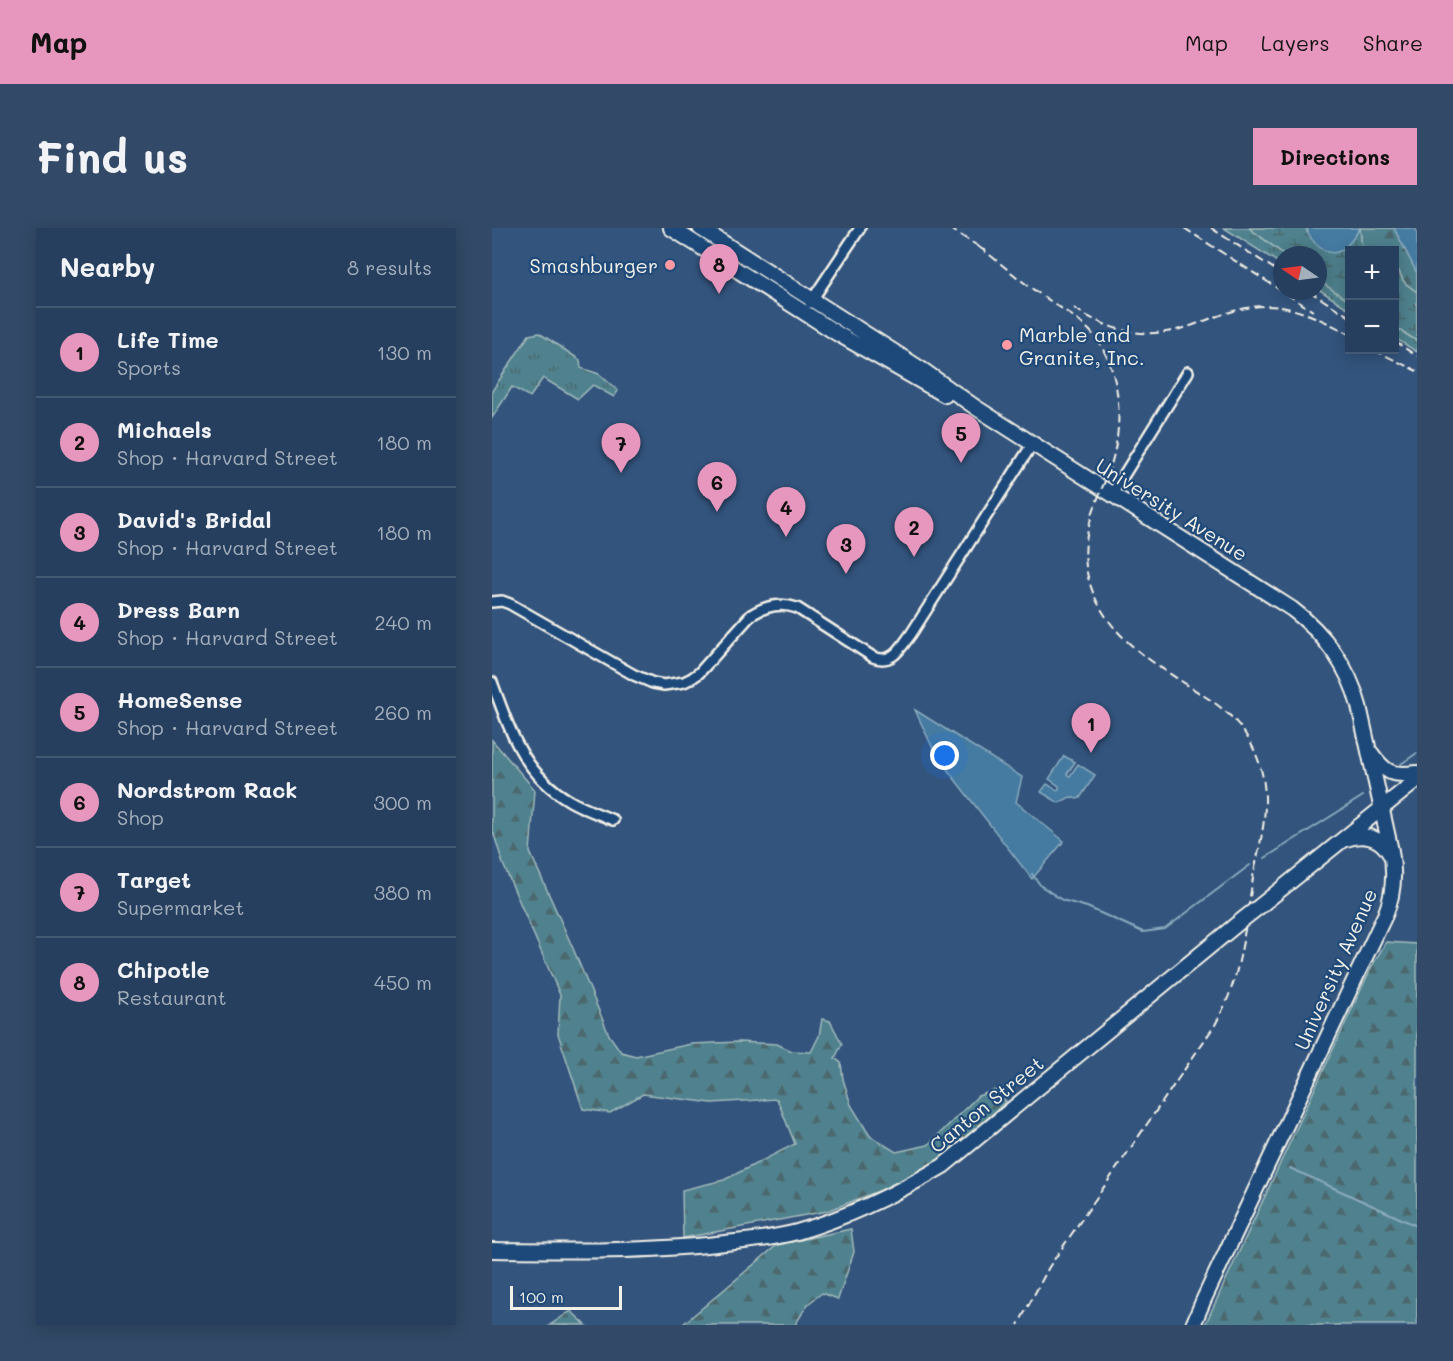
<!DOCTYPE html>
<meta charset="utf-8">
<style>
body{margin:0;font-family:Mali,sans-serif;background:#324a67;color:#f1f3f6}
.controls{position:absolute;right:18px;top:18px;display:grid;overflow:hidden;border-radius:0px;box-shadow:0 3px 15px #0003}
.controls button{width:54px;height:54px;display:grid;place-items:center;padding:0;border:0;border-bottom:2px solid #425873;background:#263f5e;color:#f1f3f6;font:30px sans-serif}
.compass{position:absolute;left:781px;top:18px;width:54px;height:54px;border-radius:50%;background:#263f5e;box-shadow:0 3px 15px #0003;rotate:283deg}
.scale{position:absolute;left:18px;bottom:15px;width:112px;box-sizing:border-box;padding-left:6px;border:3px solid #f4f1e8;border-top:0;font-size:16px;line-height:21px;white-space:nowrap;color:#f4f1e8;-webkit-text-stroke:4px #1f4a7a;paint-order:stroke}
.you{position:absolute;left:453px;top:528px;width:21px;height:21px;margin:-15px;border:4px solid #fff;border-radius:50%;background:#1a73e8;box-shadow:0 0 0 9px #1a73e833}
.badge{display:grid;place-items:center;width:39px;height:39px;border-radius:50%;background:#e797bd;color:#111;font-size:20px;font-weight:700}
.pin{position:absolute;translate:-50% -50px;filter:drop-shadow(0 2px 3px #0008)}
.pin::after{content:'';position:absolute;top:32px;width:21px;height:18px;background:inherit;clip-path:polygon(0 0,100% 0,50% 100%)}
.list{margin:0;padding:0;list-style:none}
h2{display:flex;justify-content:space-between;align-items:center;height:78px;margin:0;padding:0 24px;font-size:26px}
h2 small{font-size:20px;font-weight:400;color:#a4afbc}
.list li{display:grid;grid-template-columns:39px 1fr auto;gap:18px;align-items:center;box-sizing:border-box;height:90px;padding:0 24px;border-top:2px solid #425873}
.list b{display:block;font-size:22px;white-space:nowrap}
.list p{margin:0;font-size:20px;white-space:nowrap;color:#a4afbc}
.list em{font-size:20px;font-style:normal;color:#a4afbc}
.map{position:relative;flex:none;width:925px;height:1097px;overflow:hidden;border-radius:0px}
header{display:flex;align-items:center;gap:36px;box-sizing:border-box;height:84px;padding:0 30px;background:#e797bd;color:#111}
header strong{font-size:28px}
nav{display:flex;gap:33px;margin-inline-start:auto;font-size:21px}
.intro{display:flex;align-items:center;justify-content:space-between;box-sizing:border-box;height:144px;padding:0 36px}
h1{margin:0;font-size:42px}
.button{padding:15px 27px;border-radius:0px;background:#e797bd;color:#111;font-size:21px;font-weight:700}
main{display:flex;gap:36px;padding:0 36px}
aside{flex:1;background:#263f5e;border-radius:0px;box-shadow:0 3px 15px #0003}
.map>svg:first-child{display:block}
.grass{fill:url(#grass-tufts);stroke:#a2babb;stroke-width:1.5}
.forest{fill:url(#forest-firs);stroke:#a2babb;stroke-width:1.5}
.wetland{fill:url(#wetland-marsh);stroke:#a2babb;stroke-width:1.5}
.water{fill:#447aa1;stroke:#8aaabd;stroke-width:1.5}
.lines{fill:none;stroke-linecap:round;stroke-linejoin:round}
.stream{stroke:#8aaabd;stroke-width:2}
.minor-casing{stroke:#f4f1e8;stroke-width:14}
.secondary-casing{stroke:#f4f1e8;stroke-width:18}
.minor{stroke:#1f4a7a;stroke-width:9}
.secondary{stroke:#1f4a7a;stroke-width:14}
.rail{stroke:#f4f1e8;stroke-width:2;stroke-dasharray:9 4.5;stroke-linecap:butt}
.secondary-bridge-casing{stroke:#f4f1e8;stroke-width:18;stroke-linecap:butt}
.secondary-bridge{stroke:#1f4a7a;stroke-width:14}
.poi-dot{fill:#ff9aa2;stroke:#1f4a7a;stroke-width:2}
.labels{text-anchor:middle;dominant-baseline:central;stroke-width:4.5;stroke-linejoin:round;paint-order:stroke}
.poi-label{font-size:20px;fill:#f4f1e8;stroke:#1f4a7a;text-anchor:end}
.street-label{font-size:20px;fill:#f4f1e8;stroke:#1f4a7a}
</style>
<header>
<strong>Map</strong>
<nav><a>Map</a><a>Layers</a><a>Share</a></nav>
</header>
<div class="intro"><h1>Find us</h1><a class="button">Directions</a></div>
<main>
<aside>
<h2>Nearby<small>8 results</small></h2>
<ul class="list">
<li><span class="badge">1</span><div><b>Life Time</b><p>Sports</p></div><em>130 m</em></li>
<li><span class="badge">2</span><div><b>Michaels</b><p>Shop · Harvard Street</p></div><em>180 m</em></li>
<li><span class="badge">3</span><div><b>David's Bridal</b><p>Shop · Harvard Street</p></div><em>180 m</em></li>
<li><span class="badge">4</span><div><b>Dress Barn</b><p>Shop · Harvard Street</p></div><em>240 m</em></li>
<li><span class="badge">5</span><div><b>HomeSense</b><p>Shop · Harvard Street</p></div><em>260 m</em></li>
<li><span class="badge">6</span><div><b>Nordstrom Rack</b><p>Shop</p></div><em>300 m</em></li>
<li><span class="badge">7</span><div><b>Target</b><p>Supermarket</p></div><em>380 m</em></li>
<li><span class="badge">8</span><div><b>Chipotle</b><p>Restaurant</p></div><em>450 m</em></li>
</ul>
</aside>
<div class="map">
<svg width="925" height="1097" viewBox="0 0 925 1097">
<defs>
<pattern id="grass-tufts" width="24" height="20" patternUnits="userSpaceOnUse" patternTransform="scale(1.5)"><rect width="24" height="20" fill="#4f828e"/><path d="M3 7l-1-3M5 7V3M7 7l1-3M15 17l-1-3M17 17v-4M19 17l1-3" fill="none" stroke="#4c686e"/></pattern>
<pattern id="forest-firs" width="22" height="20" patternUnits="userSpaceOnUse" patternTransform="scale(1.5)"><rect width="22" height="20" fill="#4f828e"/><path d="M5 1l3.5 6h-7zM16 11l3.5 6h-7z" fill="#4c686e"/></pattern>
<pattern id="wetland-marsh" width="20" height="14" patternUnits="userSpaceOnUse" patternTransform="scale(1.5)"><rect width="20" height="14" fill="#4f828e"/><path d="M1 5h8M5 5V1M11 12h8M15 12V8" fill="none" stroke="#4c686e"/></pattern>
</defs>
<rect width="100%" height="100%" fill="#33547d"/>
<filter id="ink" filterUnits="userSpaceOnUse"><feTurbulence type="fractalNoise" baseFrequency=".0167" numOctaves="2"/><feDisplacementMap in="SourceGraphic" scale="12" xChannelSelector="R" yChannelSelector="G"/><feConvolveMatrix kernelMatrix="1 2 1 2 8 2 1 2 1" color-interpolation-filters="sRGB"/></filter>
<g filter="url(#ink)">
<path class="grass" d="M732,0H757L793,27H790V37Z
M826,52L857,73V81L826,61Z
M902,99L925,113V124L903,110Z
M47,105L88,132L89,140L107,146L126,163L122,169L101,157L86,171L51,150L38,169L20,159L0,190V163L37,107Z"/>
<path class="forest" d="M868,0H902L925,45V64C921,61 916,58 913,55C908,49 909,43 903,38L902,22H870Z
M0,512L43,562L38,624L80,718L117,807L129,824L144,828L199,816L247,814L285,816L300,823L319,824L327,808L330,791L338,793L350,816L343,830L349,835L351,851L359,877L378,908L404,924L436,917L486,868L503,862L514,873L461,923L432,941L389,962L335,983L191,1010L190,962L232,952L303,916L285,871L220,875L151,866L118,885L91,881L66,806L68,767L11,636L0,600Z
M894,714L925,716V1097H713L879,740Z
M359,1001L362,1024L346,1071L330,1065L316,1076L303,1097H190L285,1017Z
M79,1083L94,1097H58Z"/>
<path class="wetland" d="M757,0H815V4L853,19L868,0L870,22H858L857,73L826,52V27H793Z
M903,38C909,43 907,49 913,55C916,58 921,61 925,64V113L903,99Z"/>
<path class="water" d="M815,0H868C863,8 856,19 848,23C834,30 817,12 815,0Z
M902,0H923L925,4V45Z
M423,482L530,549L524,574L572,613L540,651L444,527Z
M572,528L583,534L575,546L577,548H578L586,536L603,547L588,570L585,571L578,569L567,575L549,564L555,556L565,562L567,561V558L557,551Z"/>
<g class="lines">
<path class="stream" d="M909,536L925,525
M773,630L871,568
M540,646L549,658L570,672L595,679L651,704L673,701L758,637
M798,940L925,998"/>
<g class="minor-casing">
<path id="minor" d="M318,75L368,0
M620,266L696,144
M0,374L10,373L18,376L142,447L161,455L172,457L192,454L200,450L207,445L259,387C273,378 288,374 305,380L381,429C401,437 409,419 419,406L541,215
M0,454C18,502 30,545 78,573C92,581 107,586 121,592"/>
</g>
<g class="secondary-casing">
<path id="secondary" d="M179,0L346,106L453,167
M208,0L432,143L483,179L800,381C832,405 857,439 867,478L899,623C903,645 902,666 893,687L712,1071L701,1097
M879,525C894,546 900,548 925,545
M854,611C872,605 888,608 898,626
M768,678L925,552
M0,1022C78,1023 156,1024 233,1015C257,1013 282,1010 305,1004C354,990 407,964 451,938L745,696"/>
</g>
<use href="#minor" class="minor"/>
<use href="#secondary" class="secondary"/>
<path class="rail" d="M457,0L494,23
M692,0L821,83
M719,0L790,46
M487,19C504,31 520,46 538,59C558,74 580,85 598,103C633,142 633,207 613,253C599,286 586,320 598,356C614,407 658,433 700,460C712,468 724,475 734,484C755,502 769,530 772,557C776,586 768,616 762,644C755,683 751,731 737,767C733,778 728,787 723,797L557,1039L526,1097
M817,63L858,89
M582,80C622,106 659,113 704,96C726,88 747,79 771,78C803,77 830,92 858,106
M902,113L925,128
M882,122L925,143"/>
<g class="secondary-bridge-casing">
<path id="secondary-bridge" d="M745,696L768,678"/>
</g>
<use href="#secondary-bridge" class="secondary-bridge"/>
</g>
</g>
<g class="poi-dot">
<circle cx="178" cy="37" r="6"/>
<circle cx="515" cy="117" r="6"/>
</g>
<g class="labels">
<g class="poi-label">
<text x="166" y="37">Smashburger</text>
<text x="527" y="106" text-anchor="start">Marble and<tspan x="527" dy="23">Granite, Inc.</tspan></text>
</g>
<g class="street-label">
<text transform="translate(680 281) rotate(32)">University Avenue</text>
<text transform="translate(843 741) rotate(-66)">University Avenue</text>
<text transform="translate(494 876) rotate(-39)">Canton Street</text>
</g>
</g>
</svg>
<div class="controls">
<button>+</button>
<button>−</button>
</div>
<svg class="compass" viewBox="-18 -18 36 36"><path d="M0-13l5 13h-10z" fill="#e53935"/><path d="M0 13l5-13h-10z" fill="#a4afbc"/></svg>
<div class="scale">100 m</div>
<div class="you"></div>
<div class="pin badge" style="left:599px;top:525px">1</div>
<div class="pin badge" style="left:422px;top:329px">2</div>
<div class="pin badge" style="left:354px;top:346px">3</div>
<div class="pin badge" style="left:294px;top:309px">4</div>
<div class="pin badge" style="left:469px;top:235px">5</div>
<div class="pin badge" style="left:225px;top:284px">6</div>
<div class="pin badge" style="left:129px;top:245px">7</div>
<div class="pin badge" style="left:227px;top:66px">8</div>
</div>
</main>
